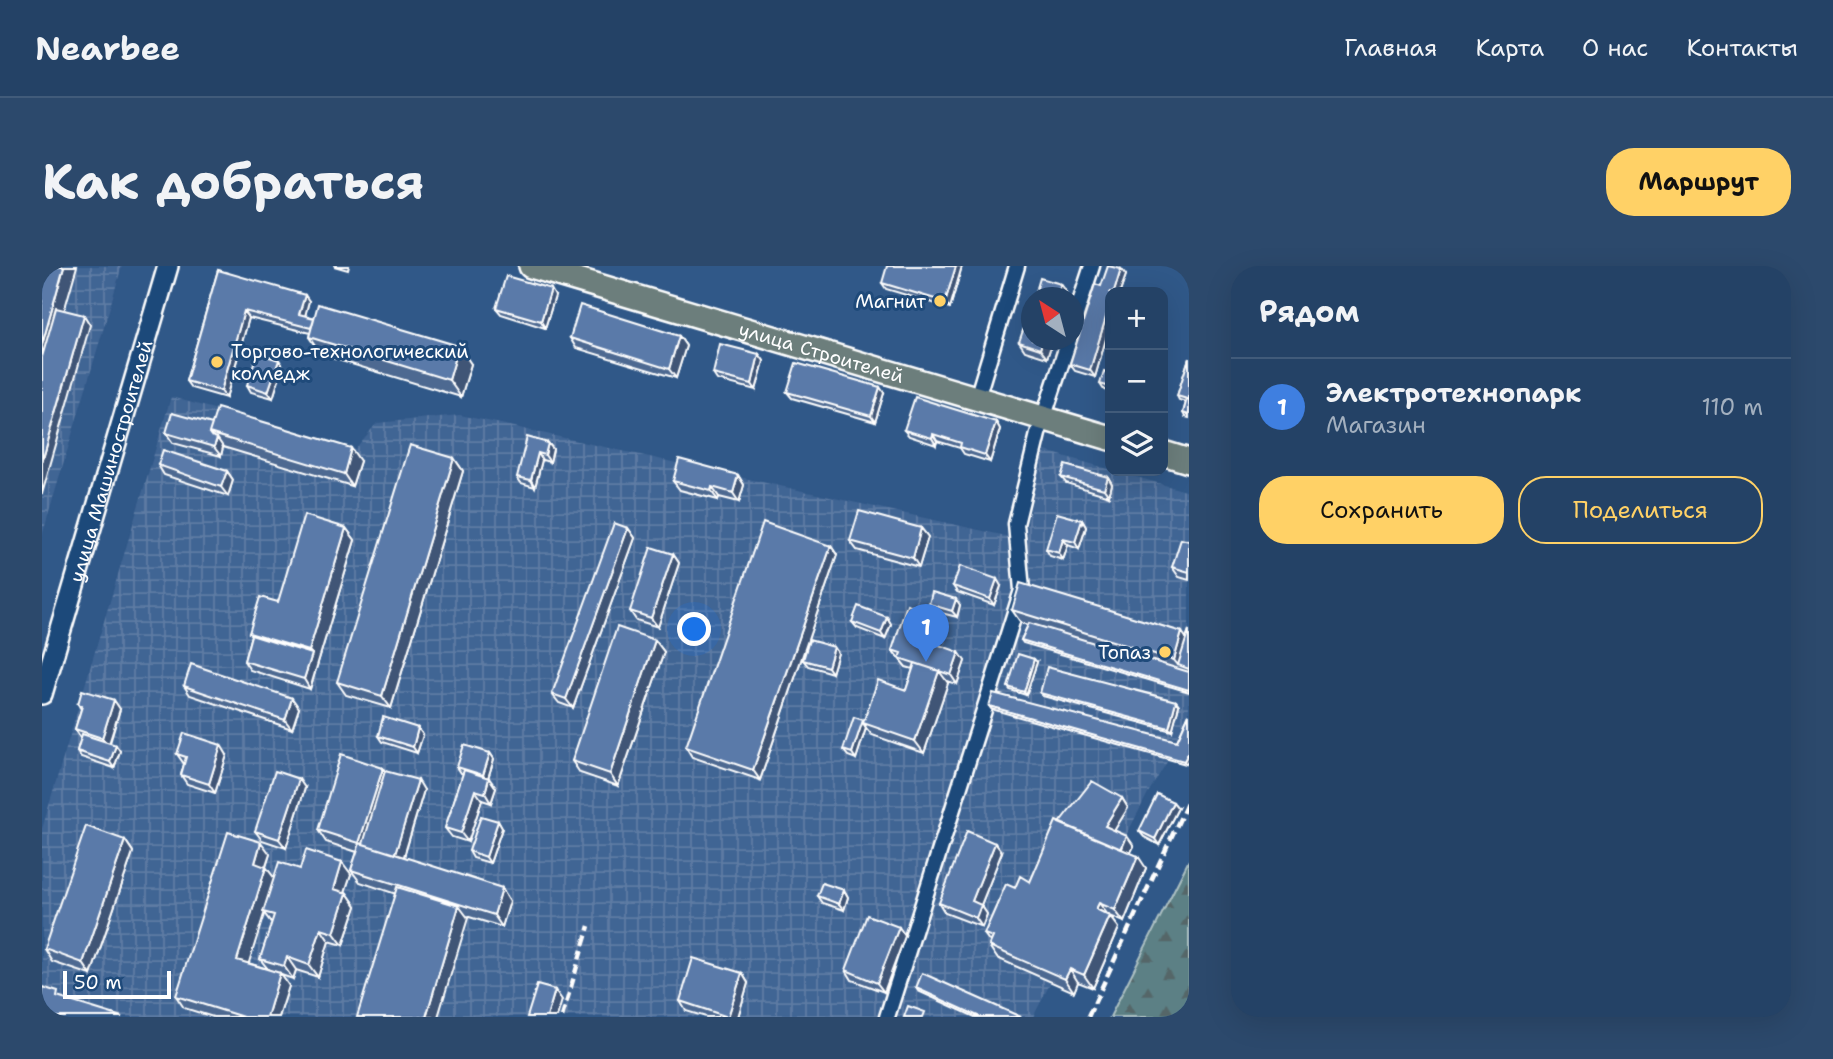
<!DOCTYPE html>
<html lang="ru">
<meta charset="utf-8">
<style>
body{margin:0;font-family:"Shantell Sans",sans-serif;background:#2c496c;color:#f1f3f6}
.controls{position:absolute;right:21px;top:21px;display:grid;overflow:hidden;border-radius:14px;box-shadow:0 7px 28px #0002}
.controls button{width:63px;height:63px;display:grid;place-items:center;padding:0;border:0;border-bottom:2px solid #415b7a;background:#244266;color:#f1f3f6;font:35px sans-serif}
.compass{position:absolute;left:979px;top:21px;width:63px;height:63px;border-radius:50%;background:#244266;box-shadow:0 7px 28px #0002;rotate:324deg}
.scale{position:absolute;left:21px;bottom:18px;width:108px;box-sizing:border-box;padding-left:7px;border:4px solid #fff;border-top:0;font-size:19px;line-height:24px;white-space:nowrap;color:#fff;-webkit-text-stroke:5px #1f4a7a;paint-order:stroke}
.you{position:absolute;left:653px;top:364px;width:24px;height:24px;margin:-18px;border:5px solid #fff;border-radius:50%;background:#1a73e8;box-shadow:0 0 0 10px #1a73e833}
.badge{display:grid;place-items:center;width:46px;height:46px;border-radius:50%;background:#ffd166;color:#fff;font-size:23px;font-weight:700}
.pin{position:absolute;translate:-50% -58px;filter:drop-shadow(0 2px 4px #0008)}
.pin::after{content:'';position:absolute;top:37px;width:24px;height:21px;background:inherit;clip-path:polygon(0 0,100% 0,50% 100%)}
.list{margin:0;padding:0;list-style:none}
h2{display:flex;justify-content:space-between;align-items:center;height:91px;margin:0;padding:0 28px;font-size:30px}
h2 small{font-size:23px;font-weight:400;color:#a3b0bf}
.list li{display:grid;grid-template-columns:46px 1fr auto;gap:21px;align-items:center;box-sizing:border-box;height:98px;padding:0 28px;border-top:2px solid #415b7a}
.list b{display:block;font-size:26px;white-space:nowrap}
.list p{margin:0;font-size:23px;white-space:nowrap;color:#a3b0bf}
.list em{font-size:23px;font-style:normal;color:#a3b0bf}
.actions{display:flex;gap:14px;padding:21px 28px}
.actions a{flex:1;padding:16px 0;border:2px solid #ffd166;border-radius:28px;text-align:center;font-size:24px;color:#ffd166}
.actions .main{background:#ffd166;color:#111}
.icon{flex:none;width:38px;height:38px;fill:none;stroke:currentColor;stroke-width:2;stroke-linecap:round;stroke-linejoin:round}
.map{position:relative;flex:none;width:1147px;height:751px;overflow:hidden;border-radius:28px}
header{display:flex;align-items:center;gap:42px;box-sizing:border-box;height:98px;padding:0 35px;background:#244266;border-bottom:2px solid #415b7a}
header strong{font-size:33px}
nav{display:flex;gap:38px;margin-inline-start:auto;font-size:24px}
.intro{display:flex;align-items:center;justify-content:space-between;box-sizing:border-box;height:168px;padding:0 42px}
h1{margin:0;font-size:49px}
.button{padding:18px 32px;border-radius:28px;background:#ffd166;color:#111;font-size:24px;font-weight:700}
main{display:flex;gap:42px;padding:0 42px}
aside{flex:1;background:#244266;border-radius:28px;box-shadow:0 7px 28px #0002}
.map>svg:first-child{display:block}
.industrial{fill:url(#industrial-grid)}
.forest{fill:url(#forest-firs);stroke:#adc0c2;stroke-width:2}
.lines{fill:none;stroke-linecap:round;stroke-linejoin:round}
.street-casing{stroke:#fff;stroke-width:19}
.secondary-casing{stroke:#fff;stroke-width:24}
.primary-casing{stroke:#fff;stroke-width:28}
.street{stroke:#1f4a7a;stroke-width:14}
.secondary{stroke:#1f4a7a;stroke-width:19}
.primary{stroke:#6c7e7c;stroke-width:23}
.rail{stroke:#fff;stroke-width:4.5;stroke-dasharray:10 5;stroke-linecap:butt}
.wall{fill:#4d6991;stroke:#fff;stroke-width:2;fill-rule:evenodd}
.shaded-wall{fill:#3f5576;stroke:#fff;stroke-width:2}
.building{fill:#5a7aa9;stroke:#fff;stroke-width:2}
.poi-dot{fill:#ffd166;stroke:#1f4a7a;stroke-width:2.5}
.labels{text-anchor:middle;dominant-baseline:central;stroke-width:6;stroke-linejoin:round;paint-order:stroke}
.poi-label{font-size:19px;fill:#fff;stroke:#1f4a7a;text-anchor:end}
.street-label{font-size:19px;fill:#fff;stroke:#1f4a7a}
</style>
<header>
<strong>Nearbee</strong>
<nav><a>Главная</a><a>Карта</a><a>О нас</a><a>Контакты</a></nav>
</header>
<div class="intro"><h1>Как добраться</h1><a class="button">Маршрут</a></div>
<main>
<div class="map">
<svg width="1147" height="751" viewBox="0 0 1147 751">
<defs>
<pattern id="industrial-grid" width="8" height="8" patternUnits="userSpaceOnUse" patternTransform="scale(1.75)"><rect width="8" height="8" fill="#416594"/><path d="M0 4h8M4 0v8" fill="none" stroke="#5e7ca4"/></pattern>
<pattern id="forest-firs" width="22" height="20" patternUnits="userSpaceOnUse" patternTransform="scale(1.75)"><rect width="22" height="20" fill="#5b8085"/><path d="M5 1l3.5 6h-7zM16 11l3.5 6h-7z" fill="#546668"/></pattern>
</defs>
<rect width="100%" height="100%" fill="#305888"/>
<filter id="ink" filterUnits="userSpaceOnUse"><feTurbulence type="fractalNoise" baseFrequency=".0143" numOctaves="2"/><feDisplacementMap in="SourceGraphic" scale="14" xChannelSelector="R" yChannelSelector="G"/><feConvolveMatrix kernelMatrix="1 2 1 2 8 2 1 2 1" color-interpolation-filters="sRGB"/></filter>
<g filter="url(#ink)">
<path class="industrial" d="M0,0H80L0,270Z
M129,131L313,183L335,157L418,149L982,274L1000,184L1147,226V460L1106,527L991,751H0V563Z"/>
<path class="forest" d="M1147,594V751H1068Z"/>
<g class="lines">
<g class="street-casing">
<path id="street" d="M1031,58L1050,0
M935,132L975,0
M845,751L980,324L974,258L996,168L1027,74"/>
</g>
<g class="secondary-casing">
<g id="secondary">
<path id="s1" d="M0,428L126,0"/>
</g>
</g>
<g class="primary-casing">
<g id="primary">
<path id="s2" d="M489,0L1068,172"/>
<path d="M1121,187L1147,195"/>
</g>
</g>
<use href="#street" class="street"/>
<use href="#secondary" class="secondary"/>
<use href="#primary" class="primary"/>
<path class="rail" d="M520,751L547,660
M1046,751L1147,533"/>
</g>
<path class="wall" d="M292,0H307L306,4Z
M920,0L908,42L844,23L840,17Z
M1079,3L1084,9L1078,26H1068V59L1053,111L1033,105L1028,98L1059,20Z
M176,4L267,35L263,49L429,98L419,131L279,89L267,71L268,67L207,52L184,132L149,122L144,115Z
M513,30L503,62L459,48L454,42Z
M637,70L644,80L634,112L534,82L528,72Z
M990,74H1011L1005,92L983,85L977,76Z
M717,88L722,95L714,124L675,114L671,108Z
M1147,92V152L1143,151L1141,147L1144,136L1137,134L1135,130Z
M237,94L241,100L231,132L209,126L205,119Z
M1068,107V126L1062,124L1058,118Z
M745,126L842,127L833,156L750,132Z
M954,156L958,163L948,196L922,188L918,182L895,175L894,179L867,170L862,164Z
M170,158L318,195L310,220L181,181L179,190L131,177L124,167Z
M506,177L511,183L508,196L500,194L493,221L479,217L475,211Z
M412,192L421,205L349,442L304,429L295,416Z
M116,199L185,205L191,214L186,230L122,209Z
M696,209L702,219L697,236L677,231L676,234L638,224L631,215Z
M1019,211H1066L1070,218L1067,230L1024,217Z
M1040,254L1044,261L1037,283L1026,279L1021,294L1008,290L1004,283Z
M304,262L313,274L268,423L208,404L202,395L209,369L207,367Z
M586,262L593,272L531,442L517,437L510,428Z
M879,262L886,271L877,301L815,284L808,275Z
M1147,275V314L1137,311L1130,301Z
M789,280L795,289L718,514L650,491L644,481Z
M631,288L637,297L616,361L594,354L588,345Z
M911,320H959L952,339L915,326Z
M887,338L918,339L915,351L891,345Z
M970,344L1144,372L1147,364V426L981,377L979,374L986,359L979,357Z
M889,346L896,356L889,376L923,395L915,418L904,415L906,417L882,487L830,469L824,462L814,493L806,490L801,484L822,455L864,424L871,403L864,401L850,384Z
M845,351L849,358L843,373L815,362L810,356Z
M613,374L622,386L576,520L538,507L530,495Z
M792,381L796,387L790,407L766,400L761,394Z
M995,396L984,429L968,424L966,421Z
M142,420L257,442L250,463L148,429Z
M998,427L1134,435L1137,439L1130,465L1001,430Z
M36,438L78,443L68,477L78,485L72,502L39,491L35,485L39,472L33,463L39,443Z
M947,440L1135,475L1147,448V493L1144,498L949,443Z
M376,462L381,469L375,487L340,476L336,470Z
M448,487L452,493L446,512L454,522L449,537L440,534L426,576L410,571L403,562L421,508L419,507L415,501Z
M135,488L185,489L173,527L145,518L139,509L142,498Z
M343,505L382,524L362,591L468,635L460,661L424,650L426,652L318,616L309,604L315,586L284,576L276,564Z
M263,522L244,582L220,574L213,565Z
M1080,532L1086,542L1072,564L1092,580L1088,587L1104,602L1082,656L1068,650L1077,662L1051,722L1036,716L1032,726L955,692L947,680L948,676L942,668L973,622L988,616L1017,557Z
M1136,542L1117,579L1102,571L1097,565Z
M456,555L460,562L448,597L431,592L427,585Z
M83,574L91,586L49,709L10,696L2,683Z
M960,586L939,639L945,648L940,661L903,647L897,637Z
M228,588L224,601L232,612L258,603L309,608L303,626L305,627L314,640L301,679L287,675L276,711L254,704L251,713L239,709L247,720L237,751H171L142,742L134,730ZM222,647L230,658L218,693L226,703L206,697Z
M802,624L806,631L802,644L780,637L775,630Z
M863,670L842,726L810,714L804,704Z
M700,707L706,717L696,751H664L644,745L638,735Z
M874,722L979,751H933L876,725Z"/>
<path class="shaded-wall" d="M22,0H35L0,122V79Z
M914,0H920L908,42L903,36Z
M1079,3L1084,9L1078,26H1072Z
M1019,18L1026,28L1025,32H1015Z
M509,23L513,30L503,62L499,55Z
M263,29L267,35L262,54L257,48Z
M1068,38V59L1053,111L1048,104Z
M202,45L207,52L184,132L179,125Z
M42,49L48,59L0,228V196Z
M637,70L644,80L634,112L627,103Z
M1001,74H1011L1005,92L998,83Z
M417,80L429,98L419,131L407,114Z
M717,88L722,95L714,124L710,118Z
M237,94L241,100L231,132L226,126Z
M838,121L842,127L833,156L829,150Z
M954,156L958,163L948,196L943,189Z
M891,168L895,175L894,179L890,172Z
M169,169L174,176L175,172L181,181L179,190L172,181Z
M506,177L511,183L508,196L503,189Z
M309,182L318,195L310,220L302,208Z
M496,187L500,194L493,221L489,214Z
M412,192L421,205L349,442L340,430Z
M185,205L191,214L186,230L179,221Z
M696,209L702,219L697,236L691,227Z
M1066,211L1070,218L1067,230L1062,223Z
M670,221L677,231L676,234L669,225Z
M1040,254L1044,261L1037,283L1033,276Z
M304,262L313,274L268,423L262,413L270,388L267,385Z
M586,262L593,272L531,442L524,433Z
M879,262L886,271L877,301L871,292Z
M1021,273L1026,279L1021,294L1017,287Z
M789,280L795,289L718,514L711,504Z
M631,288L637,297L616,361L609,352Z
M955,313L959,320L952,339L948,333Z
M914,333L918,339L915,351L910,345Z
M889,346L896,356L887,383L880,373Z
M845,351L849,358L843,373L839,367Z
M1140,366L1147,376L1136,399L1132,394Z
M613,374L622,386L576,520L568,508Z
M792,381L796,387L790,407L786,401Z
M917,386L923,395L915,418L909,409Z
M992,393L995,396L984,429L982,426Z
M897,405L906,417L882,487L873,475Z
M250,432L257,442L250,463L243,454Z
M72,434L78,443L66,481L60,472Z
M1134,435L1137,439L1130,465L1127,462Z
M821,454L823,458L821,457L824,462L814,493L810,487Z
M376,462L381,469L375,487L371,481Z
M74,479L78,485L72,502L68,496Z
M179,479L185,489L173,527L167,518Z
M1147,485V493L1144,498L1142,495Z
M448,487L452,493L445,515L441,509Z
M341,502L350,514L328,583L317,577Z
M447,512L454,522L449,537L443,527Z
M257,513L263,522L244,582L237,573Z
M376,514L382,524L359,600L352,591Z
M433,524L440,534L426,576L419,567Z
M1080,532L1086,542L1069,570L1063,560Z
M1131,536L1136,542L1117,579L1113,573Z
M456,555L460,562L448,597L444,591Z
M1085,570L1092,580L1085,594L1079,585Z
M83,574L91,586L49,709L41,697Z
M219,576L228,588L221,609L213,597Z
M953,577L960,586L939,639L945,648L940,661L934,652L930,635Z
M1096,590L1104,602L1082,656L1073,644Z
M300,596L309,608L300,635L292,623Z
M224,601L233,613L204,706L195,694Z
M460,622L468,635L460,661L452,649Z
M802,624L806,631L802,644L797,638Z
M305,627L314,640L301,679L292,667Z
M1057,637L1066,649L1054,643Z
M417,640L426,652L396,751H384Z
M1068,650L1077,662L1051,722L1042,709Z
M857,661L863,670L842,726L835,717Z
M279,663L287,675L276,711L267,699Z
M245,691L254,704L251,713L242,700Z
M1028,703L1036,716L1032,726L1023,713Z
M238,707L247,720L237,751H225Z
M700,707L706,717L696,751H686Z
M513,724L520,734L515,751H505Z"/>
<path class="building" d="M0,0H22L0,79Z
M845,0H914L903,36L840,17Z
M1066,0L1079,3L1072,26H1068V38L1048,104L1028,98L1053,18L1059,20Z
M176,4L263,29L257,48L272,52L269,62L202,45L179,125L144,115Z
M464,10L509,23L499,55L454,42Z
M998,12L1019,18L1015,32H992Z
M276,38L417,80L407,114L267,71Z
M990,38V74H1001L998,83L977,76Z
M538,39L637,70L627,103L528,72Z
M14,42L42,49L0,196V91Z
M678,78L717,88L710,118L671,108Z
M215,87L237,94L226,126L205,119Z
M1147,92V149L1141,147L1145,133L1135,130Z
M754,97L838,121L829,150L745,126Z
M1062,105L1068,107V121L1058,118Z
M873,131L954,156L943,189L918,181L919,177L891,168L890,172L862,164Z
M175,142L309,182L302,208L167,167Z
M130,147L170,158L167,167L169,170L175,172L172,181L124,167Z
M485,171L506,177L503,189L496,187L489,214L475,211Z
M368,179L412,192L340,430L295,416Z
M121,184L185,205L179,221L116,199Z
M637,193L696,209L691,227L670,221L669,225L631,215Z
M1023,199L1066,211L1062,223L1019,211Z
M817,245L879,262L871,292L808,275Z
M1015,247L1040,254L1033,276L1021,273L1017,287L1004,283Z
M262,249L304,262L267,385L207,367L218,331L236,336Z
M721,256L789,280L711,504L644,481Z
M572,257L586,262L524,433L510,428Z
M1139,273L1147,275V306L1130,301Z
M609,281L631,288L609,352L588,345Z
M918,300L955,313L948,333L911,320Z
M978,317L1140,366L1132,394L970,344Z
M890,326L914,333L910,345L887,338Z
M865,338L889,346L880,373L917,386L909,409L857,392L859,387L850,384Z
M816,340L845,351L839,367L810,356Z
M987,357L1147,406V424L979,374Z
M575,361L613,374L568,508L530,495Z
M1147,364V403L1136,399Z
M209,369L270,388L262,413L202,395Z
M767,374L792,381L786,401L761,394Z
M976,388L992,393L982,426L966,421Z
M873,397L897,405L873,475L821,457L836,414L864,424Z
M149,398L250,432L243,454L142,420Z
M1005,401L1134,435L1127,462L998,427Z
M40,424L72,434L60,472L33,463L40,440L36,438Z
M951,427L1135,475L1147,448V485L1142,495L947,440Z
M341,451L376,462L371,481L336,470Z
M812,451L821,454L810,487L801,484Z
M142,467L179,479L167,518L139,509L144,491L135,488Z
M40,468L74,479L68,496L35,485Z
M422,479L448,487L441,509L415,501Z
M299,488L341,502L317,577L276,564Z
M422,504L447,512L443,527L433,524L419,567L403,562Z
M233,505L257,513L237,573L213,565Z
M343,505L376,514L353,588L321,578Z
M1050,515L1080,532L1063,560L1085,570L1079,583L1017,557Z
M1115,528L1131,536L1113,573L1097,565Z
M439,550L456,555L444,591L427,585Z
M1014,555L1096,590L1073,644L1057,637L1054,643L1068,650L1042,709L1028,703L1023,713L947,680L951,671L942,668L964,618L973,622L978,610L988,616Z
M44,560L83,574L41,697L2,683Z
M925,565L953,577L930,635L939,639L934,652L897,637Z
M186,566L219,576L213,597L224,601L195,694L238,707L225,751H201L134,730Z
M318,577L460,622L452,649L309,604Z
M264,584L300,596L292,623L305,627L292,667L279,663L267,699L245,691L242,700L218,693L232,649L221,646L237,596L258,603Z
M780,617L802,624L797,638L775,630Z
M355,621L417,640L384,751H315Z
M825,649L857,661L835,717L804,704Z
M651,692L700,707L686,751L638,735Z
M880,707L979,751H938L874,722Z
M495,719L513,724L505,751H485Z
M0,721L16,726L15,731L80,751H0Z
M866,740L883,746L881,751H862Z"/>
</g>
<g class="poi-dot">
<circle cx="898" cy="35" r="7"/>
<circle cx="175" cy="96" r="7"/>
<circle cx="1123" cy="386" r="7"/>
</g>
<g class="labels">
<g class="poi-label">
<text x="884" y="35">Магнит</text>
<text x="189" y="85" text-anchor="start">Торгово-технологический<tspan x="189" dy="22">колледж</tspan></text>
<text x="1109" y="386">Топаз</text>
</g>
<g class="street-label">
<text stroke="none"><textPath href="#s2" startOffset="303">улица Строителей</textPath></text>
<text stroke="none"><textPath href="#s1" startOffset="243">улица Машиностроителей</textPath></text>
</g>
</g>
</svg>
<div class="controls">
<button>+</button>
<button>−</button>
<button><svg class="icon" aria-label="layers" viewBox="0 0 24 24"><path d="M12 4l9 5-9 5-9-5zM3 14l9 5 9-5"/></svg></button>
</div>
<svg class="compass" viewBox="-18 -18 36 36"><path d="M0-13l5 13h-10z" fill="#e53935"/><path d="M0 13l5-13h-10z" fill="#a3b0bf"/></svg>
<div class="scale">50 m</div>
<div class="you"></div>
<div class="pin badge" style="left:884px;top:396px;background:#3f7fe0">1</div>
</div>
<aside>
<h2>Рядом<small></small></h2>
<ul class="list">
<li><span class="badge" style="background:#3f7fe0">1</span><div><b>Электротехнопарк</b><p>Магазин</p></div><em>110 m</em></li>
</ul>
<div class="actions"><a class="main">Сохранить</a><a>Поделиться</a></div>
</aside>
</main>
